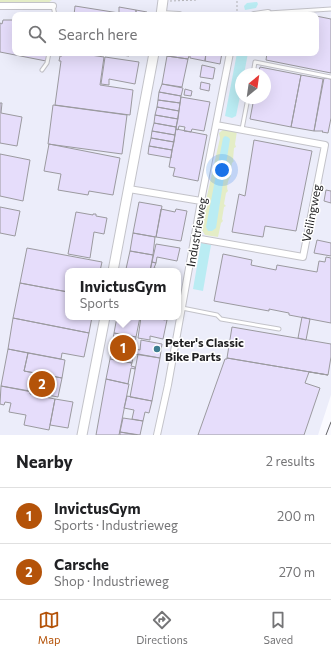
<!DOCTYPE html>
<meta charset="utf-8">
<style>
body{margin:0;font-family:Commissioner,sans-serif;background:#f2f2f2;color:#202124}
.compass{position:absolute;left:235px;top:68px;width:36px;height:36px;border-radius:50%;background:#fff;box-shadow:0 4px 16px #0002;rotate:29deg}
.you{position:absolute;left:222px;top:170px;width:14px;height:14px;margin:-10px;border:3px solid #fff;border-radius:50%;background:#1a73e8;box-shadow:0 0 0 6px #1a73e833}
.badge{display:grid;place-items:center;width:26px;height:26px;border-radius:50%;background:#b45309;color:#fff;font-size:13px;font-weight:700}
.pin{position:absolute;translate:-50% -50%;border:2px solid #fff;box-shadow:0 1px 4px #0006}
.popup{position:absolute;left:65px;top:268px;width:116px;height:52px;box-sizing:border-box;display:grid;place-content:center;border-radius:8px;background:#fff;filter:drop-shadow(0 1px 3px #0005);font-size:13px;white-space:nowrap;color:#757577}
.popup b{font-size:15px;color:#202124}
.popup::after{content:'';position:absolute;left:50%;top:100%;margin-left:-8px;border:8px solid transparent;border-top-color:#fff}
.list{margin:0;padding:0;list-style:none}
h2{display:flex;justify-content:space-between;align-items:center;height:52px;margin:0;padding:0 16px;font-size:17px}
h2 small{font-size:13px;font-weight:400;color:#757577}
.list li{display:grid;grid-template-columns:26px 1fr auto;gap:12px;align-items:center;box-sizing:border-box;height:56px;padding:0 16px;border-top:1px solid #e0e0e0}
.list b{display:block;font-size:15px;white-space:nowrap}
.list p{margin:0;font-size:13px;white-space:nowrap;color:#757577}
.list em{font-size:13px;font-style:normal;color:#757577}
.icon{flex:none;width:22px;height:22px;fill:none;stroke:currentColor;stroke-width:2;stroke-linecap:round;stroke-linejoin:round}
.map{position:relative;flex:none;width:331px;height:435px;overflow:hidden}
.search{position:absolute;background:#fff;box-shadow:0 4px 16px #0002;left:12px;right:12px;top:12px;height:44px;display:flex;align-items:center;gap:10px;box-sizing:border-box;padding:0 14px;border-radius:8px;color:#757577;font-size:15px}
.sheet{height:164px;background:#fff}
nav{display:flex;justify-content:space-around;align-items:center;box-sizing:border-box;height:56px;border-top:1px solid #e0e0e0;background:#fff;font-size:11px;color:#757577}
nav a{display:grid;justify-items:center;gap:2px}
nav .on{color:#b45309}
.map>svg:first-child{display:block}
.built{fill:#ecedfa;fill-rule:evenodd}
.green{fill:#e4edc6}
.water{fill:#baecf3}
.building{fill:#e6ddfb;stroke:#9b9a9f}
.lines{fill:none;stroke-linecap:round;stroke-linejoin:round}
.lane-casing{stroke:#c3c3c9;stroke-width:5}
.street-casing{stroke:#c3c3c9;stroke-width:8}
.secondary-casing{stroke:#c3c3c9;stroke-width:11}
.path{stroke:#b1b1b5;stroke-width:1;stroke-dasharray:2 2;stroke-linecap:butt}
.lane{stroke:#fff;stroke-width:3}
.street{stroke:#fff;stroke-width:6}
.secondary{stroke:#fff;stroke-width:9}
.tram{stroke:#636366;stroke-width:1}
.poi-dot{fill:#3d7d90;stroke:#fff;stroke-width:1.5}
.labels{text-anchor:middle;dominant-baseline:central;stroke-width:3;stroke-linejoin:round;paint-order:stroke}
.street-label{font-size:12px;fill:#1f1f21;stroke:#fff}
.poi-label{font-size:12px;font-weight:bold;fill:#1f1f21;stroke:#fff;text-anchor:start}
</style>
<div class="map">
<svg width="331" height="435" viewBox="0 0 331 435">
<rect width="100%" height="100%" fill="#fafaff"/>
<path class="built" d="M0,0H331V395L318,435H0ZM15,15H316V53H15ZM241,74H265V98H241ZM68,271H178V317H68Z"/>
<path class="green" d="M0,0H52L48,3H0Z
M224,129L237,131L235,144L236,147L234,148L233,160L234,161L232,163L230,174L231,176C228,179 226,188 228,191L226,193L224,204L226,206L224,207L222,219L223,221L221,223L218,237L205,235L200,227L220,138L219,133Z"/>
<path class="water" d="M257,2L258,4L256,8L245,10L244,6L247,3Z
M237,53H248L244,74H241V91L236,116L232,118L225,116Z
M225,136L228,137L230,139L216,228L212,231H208L206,227L223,138Z
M201,243L211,245L203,291L193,289Z"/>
<path class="building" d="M75,6L119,13V7L136,10V15H74Z
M136,10L147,12L146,15H136Z
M316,16L331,19V73L266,60L267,53H316Z
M3,20H15V53H47L46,61L0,52V23L2,24Z
M62,53H77L104,57L100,85L133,90L130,115L55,105L61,61H59L60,56H62Z
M107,53H130L129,56Z
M168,53H190L188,59L167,56Z
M190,53H206L205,61L190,58Z
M206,53H222L220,64L205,61Z
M167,56L188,59L182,87L162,84Z
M105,57L139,62L135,84L109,79V85L101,84Z
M202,65L215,68L213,79L200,77Z
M260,67L301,75L291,127L250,119L254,98H265V74H258Z
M301,75L323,79L314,131L291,127Z
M324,78L331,79V118L328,133L322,132L323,131H314Z
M201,82L210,84L209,91L200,89Z
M162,84L183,88L181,96L159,92Z
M185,89L192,91L191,96L184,95Z
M159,92L181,96L180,103L158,100Z
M181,97L210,102L204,131L192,129L191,132L184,131L185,127L179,126L178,130L176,129Z
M158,100L180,103L179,111L157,107Z
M0,103H2L1,113L22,117L17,146L0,143Z
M53,105L127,115L122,154L48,144Z
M157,107L179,111L178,119L155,115Z
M155,115L178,119L176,127L154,123Z
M154,123L176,127L175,135L152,131Z
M176,129L207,135L198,181L173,176L175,168L169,167Z
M152,131L175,135L174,142L151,138Z
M151,138L174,142L172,150L149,146Z
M254,140L312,151L296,231L265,226L263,237L232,232L239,194L245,196Z
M49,144L120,158L113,195L89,191L88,195L58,190L61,174L44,171Z
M149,146L172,150L171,158L148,154Z
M0,154L30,160L23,201L0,196Z
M326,190L331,191V203L324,201Z
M139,202L162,206L156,237L133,233Z
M0,207L20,211L15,236L0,233Z
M161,209L175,212L176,209L187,211L181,241L156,237Z
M76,212L93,215V214H96V216L107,218L104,234L94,232L90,258L68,254Z
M133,233L155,237L153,255L130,251Z
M317,240L331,243V256L314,253Z
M156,244L180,248L177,261L157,257L156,263L152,262Z
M27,248L102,262L100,271H68V292L20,283Z
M130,251L153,255L150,271H139L126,269Z
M223,254L252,260L251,265L276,270L277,265L317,272L319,261L325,262L326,257L331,258V323L289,315V313L269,309V311L214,301Z
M152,262L156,263L154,268L169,271H150Z
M20,283L68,292V317H92L89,333L13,318Z
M117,317H140L136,337L114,333Z
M141,317H151L167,320L163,339L150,336V340L138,338Z
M151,317H166L165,320Z
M302,317L310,319L306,340L298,338Z
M13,318L89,333L84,357L62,353L61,359L8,349Z
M232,327L331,344V357L328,375L227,358Z
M114,333L136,337L132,363L110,359Z
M141,340L162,344L160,358L134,354L135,349L140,350Z
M8,349L28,353L24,371L62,378L58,397L1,386Z
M28,353L65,360L62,378L24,371Z
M138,354L160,358L152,401L130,397Z
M227,358L328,375L309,372L305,383L320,388L304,435H198L225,359H227Z
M110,359L132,363L131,366L135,367V369L131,368L128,384L106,379Z
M106,379L129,384L119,435H96Z
M1,386L30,391V394L55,399L49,430L24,425L26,415L9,412L11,403L5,402L4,405L0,404Z
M127,396L152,401L149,413L145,412L143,421L132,419L134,410L124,408Z
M55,399L73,402L68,428L50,425Z
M123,418L143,421L140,435L120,432Z
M120,432L137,435H120Z"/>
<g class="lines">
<g class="lane-casing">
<path id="lane" d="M53,6L55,15
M268,13L331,9
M42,70L47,63L49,53
M253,74L255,62L331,77
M242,129L248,98
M182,308L217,315L221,319L279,329"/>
</g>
<g class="street-casing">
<path id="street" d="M0,6H53
M161,14L179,15
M254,15L268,13
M129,189L201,201
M195,238L303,257L325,145L216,125
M157,435L168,385L201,201L230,53"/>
</g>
<g class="secondary-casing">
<path id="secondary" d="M161,15L163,0
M113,271L154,53
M82,435L105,317"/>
</g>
<path class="path" d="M170,1L198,0
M237,15V0"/>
<use href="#lane" class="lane"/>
<use href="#street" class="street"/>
<use href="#secondary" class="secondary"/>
<path class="tram" d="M326,435L331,422"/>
</g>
<circle class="poi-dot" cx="157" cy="349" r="4"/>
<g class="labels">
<g class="street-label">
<text transform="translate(311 213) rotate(-79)">Veilingweg</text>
<text transform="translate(196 232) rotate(-80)">Industrieweg</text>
</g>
<g class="poi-label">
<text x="165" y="342">Peter's Classic<tspan x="165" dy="14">Bike Parts</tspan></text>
</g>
</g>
</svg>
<svg class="compass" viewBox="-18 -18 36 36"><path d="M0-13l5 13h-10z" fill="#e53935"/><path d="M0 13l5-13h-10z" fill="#757577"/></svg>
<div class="you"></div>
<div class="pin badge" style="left:123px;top:348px">1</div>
<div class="popup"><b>InvictusGym</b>Sports</div>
<div class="pin badge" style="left:42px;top:384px">2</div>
<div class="search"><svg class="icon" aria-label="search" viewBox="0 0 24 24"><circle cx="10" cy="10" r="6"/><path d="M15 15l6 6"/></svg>Search here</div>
</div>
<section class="sheet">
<h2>Nearby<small>2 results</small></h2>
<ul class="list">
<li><span class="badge">1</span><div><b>InvictusGym</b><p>Sports · Industrieweg</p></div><em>200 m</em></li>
<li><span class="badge">2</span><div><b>Carsche</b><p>Shop · Industrieweg</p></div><em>270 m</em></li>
</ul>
</section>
<nav>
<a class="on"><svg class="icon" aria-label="map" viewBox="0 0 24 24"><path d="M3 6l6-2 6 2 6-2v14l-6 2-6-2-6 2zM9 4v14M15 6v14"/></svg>Map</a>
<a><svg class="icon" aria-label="directions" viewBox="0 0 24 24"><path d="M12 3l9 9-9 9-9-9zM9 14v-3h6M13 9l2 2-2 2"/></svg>Directions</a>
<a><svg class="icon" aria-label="saved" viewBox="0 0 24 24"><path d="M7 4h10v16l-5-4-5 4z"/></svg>Saved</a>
</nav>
